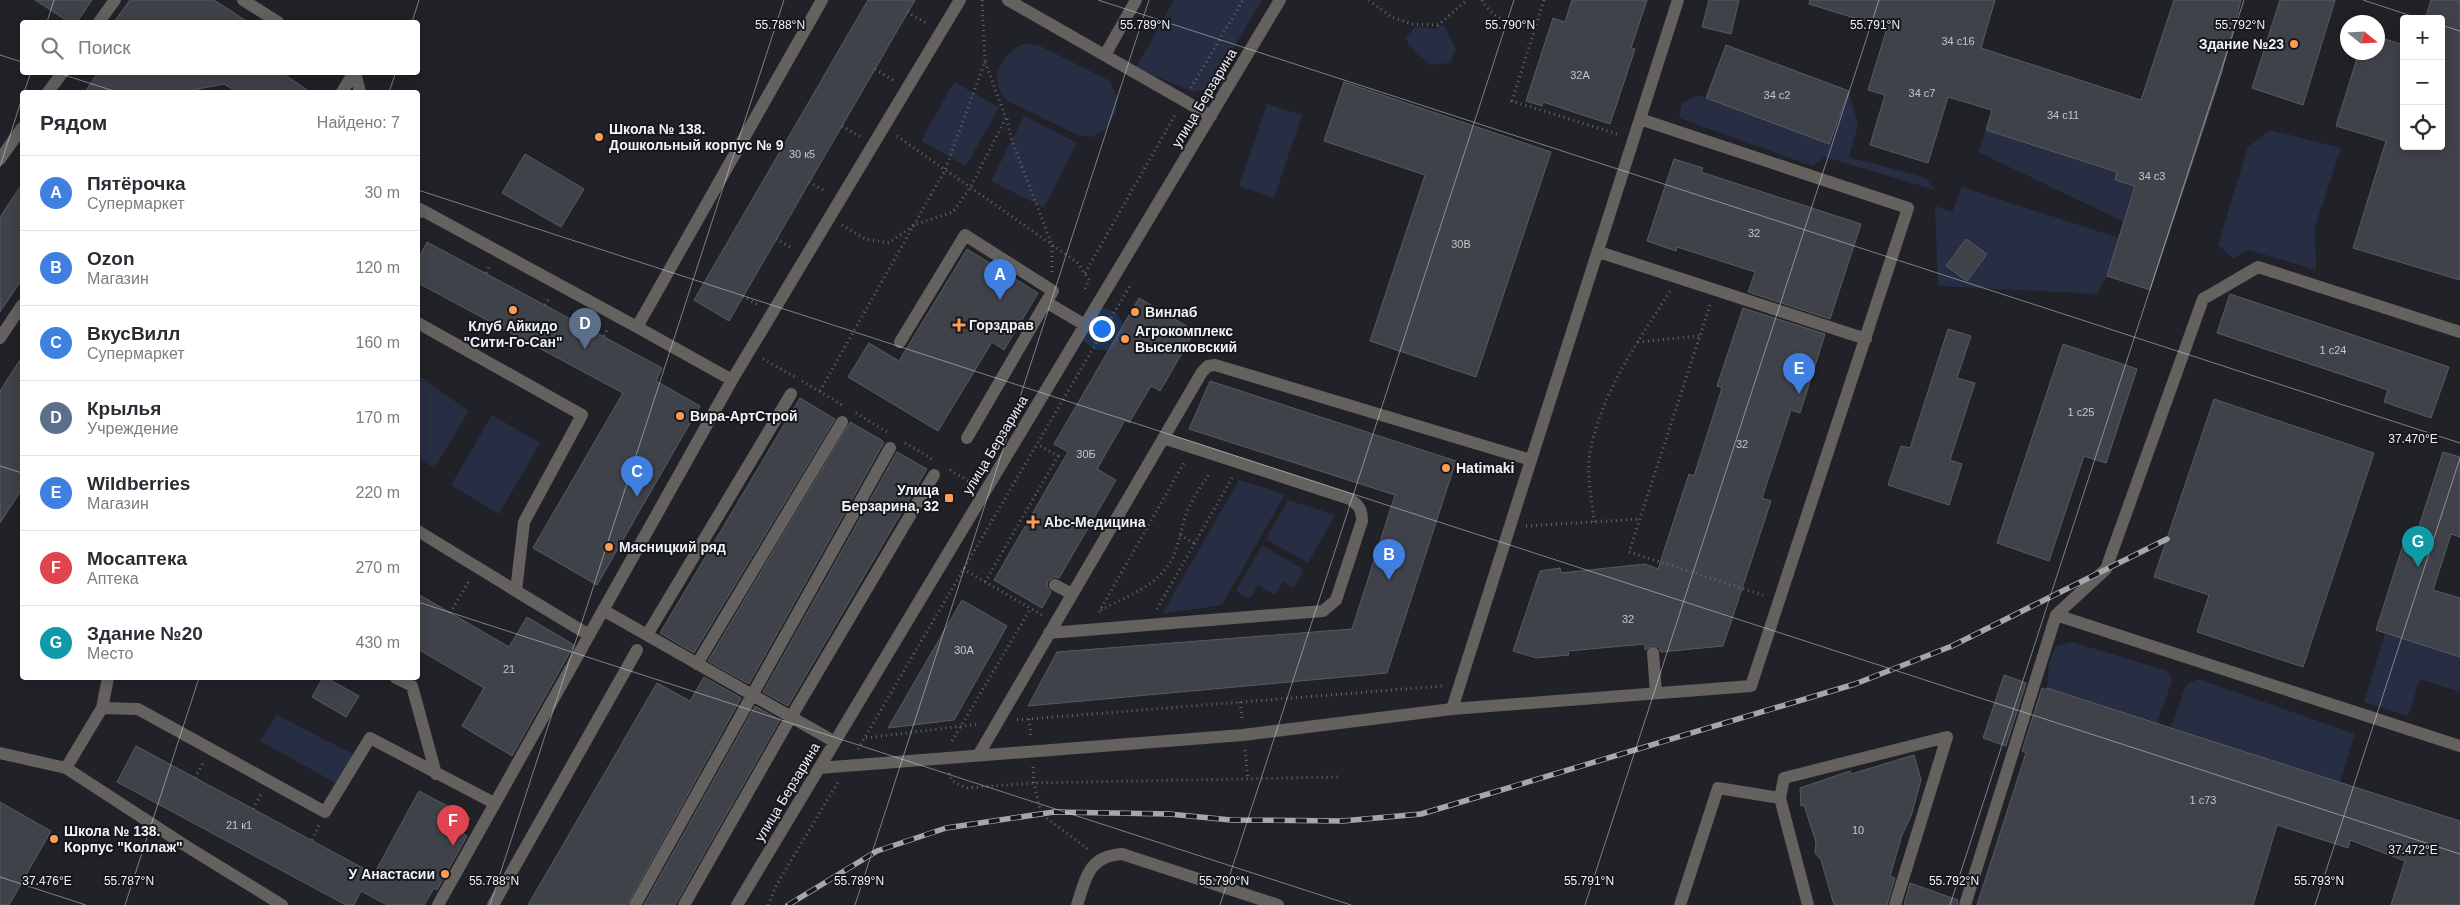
<!DOCTYPE html>
<html lang="ru">
<meta charset="utf-8">
<style>
body{margin:0;font-family:Helvetica,sans-serif;background:#f2f2f3;color:#2b2b33}
.controls{position:absolute;right:15px;top:15px;display:grid;overflow:hidden;border-radius:5px;box-shadow:0 2px 12px #0003}
.controls button{width:45px;height:45px;display:grid;place-items:center;padding:0;border:0;border-bottom:1px solid #e1e1e2;background:#fff;color:#2b2b33;font:25px sans-serif}
.compass{position:absolute;left:2340px;top:15px;width:45px;height:45px;border-radius:50%;background:#fff;box-shadow:0 2px 12px #0003;rotate:108deg}
.you{position:absolute;left:1101px;top:328px;width:18px;height:18px;margin:-12px;border:4px solid #fff;border-radius:50%;background:#1a73e8;box-shadow:0 0 0 8px #1a73e833}
.badge{display:grid;place-items:center;width:32px;height:32px;border-radius:50%;background:#8a5e42;color:#fff;font-size:16px;font-weight:700}
.pin{position:absolute;translate:-50% -41px;filter:drop-shadow(0 1px 2px #0008)}
.pin::after{content:'';position:absolute;top:26px;width:18px;height:15px;background:inherit;clip-path:polygon(0 0,100% 0,50% 100%)}
.list{margin:0;padding:0;list-style:none}
h2{display:flex;justify-content:space-between;align-items:center;height:65px;margin:0;padding:0 20px;font-size:21px}
h2 small{font-size:16px;font-weight:400;color:#7c7c81}
.list li{display:grid;grid-template-columns:32px 1fr auto;gap:15px;align-items:center;box-sizing:border-box;height:75px;padding:0 20px;border-top:1px solid #e1e1e2}
.list b{display:block;font-size:19px;white-space:nowrap}
.list p{margin:0;font-size:16px;white-space:nowrap;color:#7c7c81}
.list em{font-size:16px;font-style:normal;color:#7c7c81}
.icon{flex:none;width:28px;height:28px;fill:none;stroke:currentColor;stroke-width:2;stroke-linecap:round;stroke-linejoin:round}
.map{position:relative;flex:none;width:2460px;height:905px;overflow:hidden}
.search{position:absolute;background:#fff;box-shadow:0 2px 12px #0003;left:20px;top:20px;width:400px;height:55px;display:flex;align-items:center;gap:12px;box-sizing:border-box;padding:0 18px;border-radius:5px;color:#7c7c81;font-size:19px}
.panel{position:absolute;background:#fff;box-shadow:0 2px 12px #0003;left:20px;top:90px;width:400px;height:590px;border-radius:5px}
.map>svg:first-child{display:block}
.green{fill:#272d42}
.building{fill:#404249;stroke:#595b63}
.lines{fill:none;stroke-linecap:round;stroke-linejoin:round}
.path{stroke:#64666b;stroke-width:3;stroke-dasharray:1 4;stroke-linecap:butt}
.minor{stroke:#65615f;stroke-width:12}
.rail-casing{stroke:#a5a7ab;stroke-width:5.5}
.rail{stroke:#16181e;stroke-width:4;stroke-dasharray:11;stroke-linecap:butt}
.ticks{fill:none;stroke:#f0f2f6;stroke-width:1;stroke-opacity:0.45}
.poi-dot{fill:#fd9d54;stroke:#16181e;stroke-width:2}
.labels{text-anchor:middle;dominant-baseline:central;stroke-width:4;stroke-linejoin:round;paint-order:stroke}
.number-label{font-size:11px;fill:#c4c6cb}
.poi-label{font-size:14px;font-weight:bold;fill:#f0f2f6;stroke:#16181e;text-anchor:start}
.street-label{font-size:14px;fill:#f0f2f6;stroke:#16181e}
.ticks-label{font-size:12px;text-anchor:middle;fill:#f0f2f6;stroke:#16181e;stroke-width:4;stroke-linejoin:round;paint-order:stroke}
</style>
<div class="map">
<svg width="2460" height="905" viewBox="0 0 2460 905">
<rect width="100%" height="100%" fill="#202228"/>
<path class="green" d="M1174,0H1262L1209,89L1193,92L1136,68Z
M1444,25L1456,50L1450,63L1430,65L1408,44L1406,37L1416,26L1433,29Z
M1022,44L1038,45L1110,81L1118,98L1115,114L1105,130L1093,137L1077,135L1006,100C988,78 999,57 1022,44Z
M954,82L999,107L966,166L921,141Z
M1849,91L1858,125L1849,157L1926,178L1935,190L1825,157L1812,166L1679,118L1682,103L1698,95L1828,144Z
M1267,104L1302,115L1274,198L1239,186Z
M1024,116L1077,143L1044,208L991,181Z
M1986,130L2117,172L2115,180L2135,186L2124,222L1978,152Z
M2270,130L2341,148L2315,227L2316,270L2249,250L2233,258L2218,245L2248,147Z
M1962,187L2119,238L2107,276L2097,294L1938,286L1935,206L1952,212Z
M418,375L469,411L434,468L418,458Z
M492,415L540,443L499,514L451,485Z
M1239,480L1285,494L1222,605L1162,614Z
M1288,500L1335,515L1308,563L1266,539Z
M1262,545L1304,570L1294,588L1283,582L1275,595L1258,585L1250,599L1236,591Z
M2385,633L2460,657V692L2420,679L2408,716L2364,702Z
M2072,642L2168,671L2172,681L2157,723L2047,688L2049,662L2056,646Z
M2198,679L2355,734L2340,782L2171,727L2186,685Z
M277,715L359,757L341,786L260,741Z"/>
<path class="building" d="M35,0H92L77,22H69Z
M130,0H214L248,22H114Z
M868,0H915L729,321L694,300Z
M1572,0H1647L1631,48L1635,49L1610,124L1543,102L1542,106L1526,101L1553,18L1565,22Z
M1709,0H1739L1731,34L1702,27Z
M1810,0H1995L1981,48L2141,100L2174,0H2241L2221,75L2150,290L2107,276L2135,186L2115,180L2117,172L1986,130L1992,110L1948,97L1928,163L1870,145L1885,95L1868,90L1887,28L1809,4Z
M2280,0H2335L2303,105L2252,88Z
M2431,0H2460V280L2353,248L2386,141L2336,126L2359,52H2378V37L2404,45V146H2441V19H2425Z
M1726,45L1849,91L1829,144L1706,98Z
M98,72H281L310,92H237L224,84L182,92H85Z
M1344,82L1551,152L1476,377L1370,341L1425,175L1324,141Z
M525,154L584,189L561,227L502,193Z
M1674,159L1703,168L1701,172L1861,224L1830,319L1748,292L1755,272L1677,247L1676,251L1647,241Z
M22,184V279L0,312V217Z
M1966,239L1987,254L1967,281L1946,266Z
M427,242L662,368L656,381L700,406L597,585L533,548L623,393L418,283V259Z
M967,249L1038,293L1004,350L992,342L938,431L848,377L869,343L899,361Z
M2230,294L2449,367L2431,418L2384,402L2388,390L2217,333Z
M1139,298L1195,331L1160,391L1151,386L1129,423L1125,420L1097,469L1116,480L1059,578L1054,577L1048,581L1047,586L1051,592L1042,608L994,580L1068,452L1054,444Z
M1743,308L1825,334L1800,413L1791,410L1762,498L1771,501L1723,646L1661,652L1659,648L1653,645L1645,650V644L1568,651L1569,655L1536,658L1513,651L1540,571L1560,568L1561,573L1645,564L1658,569L1689,474L1694,476L1722,388L1717,386Z
M1948,329L1971,336L1957,378L1975,383L1950,460L1962,464L1949,505L1888,485L1901,446L1910,448Z
M2063,344L2137,369L2106,463L2084,456L2049,561L1997,543Z
M22,357V489L0,523V391Z
M1210,381L1456,461L1387,673L1028,706L1057,652L1352,629L1395,495L1189,429Z
M800,398L835,419L694,653L660,633Z
M2214,399L2374,453L2303,667L2197,632L2209,595L2154,577Z
M850,422L883,441V444L749,684L708,661Z
M897,452L927,469L788,706L763,692Z
M2443,452L2460,457V537L2451,534L2433,590L2460,598V657L2376,630L2404,542L2413,545Z
M418,594L509,647L527,617L574,645L512,756L462,726L484,688L418,649Z
M962,600L1007,626L954,720L888,728Z
M2004,675L2026,683L2006,746L1983,738Z
M704,677L741,698L627,905H528L657,683L690,701Z
M323,678H327L359,696L346,717L312,697Z
M2042,688L2046,690L2047,688L2460,821V905H2391L2405,861L2350,840L2348,848L2277,825L2253,905H1977L2026,753L2022,751Z
M755,706L780,720L675,905H644Z
M136,746L374,874L419,791L470,818L462,833L467,836L437,890L434,888L424,905H387L361,891L354,905H346L117,782Z
M1914,755L1921,780L1911,816L1902,835L1890,876L1895,878L1887,905H1834L1821,860L1815,853L1816,842L1804,805L1801,806L1800,788L1850,771L1851,774Z
M0,802L51,831L9,905H0Z
M1910,883L1958,900L1957,905H1904Z"/>
<g class="lines">
<path class="path" d="M1369,0L1391,17L1413,24L1438,25L1467,0
M1482,0C1493,21 1513,23 1535,30
M1544,0L1512,101L1620,135
M907,12L926,23
M875,69L893,80
M1191,88L1243,0
M1007,119L1011,138L1052,245V272
M842,126L861,137
M897,136L1078,263L1089,280L1084,291
M809,182L826,192
M842,225L865,239L889,243L914,225L953,212L970,188L1006,118L985,62
M776,239L793,249
M486,273L490,265
M1085,273L1175,115
M743,296L758,305
M545,305L550,297
M1710,305L1629,552L1763,595
M604,336L608,328
M1638,342L1699,336
M763,359L795,377
M802,381L842,405
M820,391L945,170L985,62L982,0
M856,413L887,432
M905,443L932,459
M950,470L973,484
M1594,522C1592,500 1586,474 1590,453C1601,392 1638,342 1670,291
M1526,526L1640,519
M1180,535L1194,543
M963,569L1042,615
M985,582L1058,456L1037,444
M1157,609L1232,478
M1101,610C1121,599 1147,590 1163,572C1178,556 1179,535 1186,515C1192,499 1201,485 1211,472
M1099,612L1185,461
M450,613L469,581
M1240,702L1242,718
M1029,719L1031,736
M1017,720L1442,686
M866,738L979,724
M952,741L1031,608
M858,749L1131,284
M1245,750L1248,779
M1033,767L1034,783L1041,814L1088,849
M949,773L952,781L966,788L1034,783L1338,777
M195,778L203,763
M253,809L261,794
M312,840L319,825
M768,905L777,884L838,782"/>
<path class="minor" d="M243,0L278,22
M1008,0L1211,116
M99,22L115,0
M1105,55L1136,0
M355,72L360,92
M48,92L63,72
M342,92L354,72
M0,159L22,128
M418,213L420,209L637,327L822,0
M1599,252L1866,339
M418,323L582,415L524,522L516,591L589,635
M637,327L732,380
M0,338L22,305
M900,342L965,235L1053,291L1046,302
M967,438L1046,302L1085,325
M1531,460L1678,0
M418,531L516,591
M1055,585L1072,594
M603,610L835,742
M2056,615L2106,569L2203,299L2258,267L2460,332
M1049,633L1323,611L1336,600L1362,521C1362,510 1359,505 1350,499L1163,438
M647,635L791,394
M1653,653L1656,693
M697,664L842,422
M396,678L412,686L436,774
M102,708L108,678
M0,753L66,768L186,846L282,905
M979,754L1202,372L1208,366L1215,365L1531,460L1452,709
M66,768L102,708L138,709L325,812L370,738L494,803
M819,768L1243,735L1452,709L1751,686L1908,208L1640,119
M438,905L732,380L960,0
M493,905L637,650
M635,905L890,448
M684,905L784,729L934,475
M737,905L1280,0
M1077,905C1086,878 1088,856 1122,854L1278,905
M1680,905L1718,788L1780,798
M1808,905L1780,798L1784,778L1947,737L1895,905
M1965,905L2056,615L2460,746"/>
<g class="rail-casing">
<path id="rail" d="M788,905L877,851L946,828L1054,812L1169,814L1231,820L1342,821L1421,814L1855,684L1952,646L2167,539"/>
</g>
<use href="#rail" class="rail"/>
</g>
<path class="ticks" d="M1098,0L2460,443M2363,0L2421,19M47,22L54,0M412,22L419,0M2441,25L2460,31M0,55L22,62M55,72L117,92M24,92L31,72M389,92L396,72M0,167L22,98M418,190L2460,854M0,466L22,473M418,602L1351,905M0,877L86,905M125,905L199,678M490,905L784,0M855,905L1149,0M1220,905L1514,0M1585,905L1879,0M1950,905L2244,0M2315,905L2460,458"/>
<g class="poi-dot">
<circle cx="2294" cy="44" r="5"/>
<circle cx="599" cy="137" r="5"/>
<circle cx="513" cy="310" r="5"/>
<circle cx="1135" cy="312" r="5"/>
<path d="M956.5 317.5h5v5h5v5h-5v5h-5v-5h-5v-5h5z"/>
<circle cx="1125" cy="339" r="5"/>
<circle cx="680" cy="416" r="5"/>
<circle cx="1446" cy="468" r="5"/>
<rect x="944" y="493" width="10" height="10" rx="2.5"/>
<path d="M1030.5 514.5h5v5h5v5h-5v5h-5v-5h-5v-5h5z"/>
<circle cx="609" cy="547" r="5"/>
<circle cx="54" cy="839" r="5"/>
<circle cx="445" cy="874" r="5"/>
</g>
<g class="labels">
<g class="number-label">
<text x="1958" y="41">34 с16</text>
<text x="1580" y="75">32А</text>
<text x="1922" y="93">34 с7</text>
<text x="1777" y="95">34 с2</text>
<text x="2063" y="115">34 с11</text>
<text x="802" y="154">30 к5</text>
<text x="2152" y="176">34 с3</text>
<text x="1754" y="233">32</text>
<text x="1461" y="244">30В</text>
<text x="2333" y="350">1 с24</text>
<text x="2081" y="412">1 с25</text>
<text x="1742" y="444">32</text>
<text x="1086" y="454">30Б</text>
<text x="1628" y="619">32</text>
<text x="964" y="650">30А</text>
<text x="509" y="669">21</text>
<text x="2203" y="800">1 с73</text>
<text x="239" y="825">21 к1</text>
<text x="1858" y="830">10</text>
</g>
<g class="poi-label">
<text x="2284" y="44" text-anchor="end">Здание №23</text>
<text x="609" y="129">Школа № 138.<tspan x="609" dy="16">Дошкольный корпус № 9</tspan></text>
<text x="1145" y="312">Винлаб</text>
<text x="969" y="325">Горздрав</text>
<text x="513" y="326" text-anchor="middle">Клуб Айкидо<tspan x="513" dy="16">"Сити-Го-Сан"</tspan></text>
<text x="1135" y="331">Агрокомплекс<tspan x="1135" dy="16">Выселковский</tspan></text>
<text x="690" y="416">Вира-АртСтрой</text>
<text x="1456" y="468">Hatimaki</text>
<text x="939" y="490" text-anchor="end">Улица<tspan x="939" dy="16">Берзарина, 32</tspan></text>
<text x="1044" y="522">Abc-Медицина</text>
<text x="619" y="547">Мясницкий ряд</text>
<text x="64" y="831">Школа № 138.<tspan x="64" dy="16">Корпус "Коллаж"</tspan></text>
<text x="435" y="874" text-anchor="end">У Анастасии</text>
</g>
<g class="street-label">
<text transform="translate(1204 98) rotate(-59)">улица Берзарина</text>
<text transform="translate(995 445) rotate(-59)">улица Берзарина</text>
<text transform="translate(787 792) rotate(-59)">улица Берзарина</text>
</g>
</g>
<g class="ticks-label">
<text x="780" y="29">55.788°N</text>
<text x="1145" y="29">55.789°N</text>
<text x="1510" y="29">55.790°N</text>
<text x="1875" y="29">55.791°N</text>
<text x="2240" y="29">55.792°N</text>
<text x="2413" y="443">37.470°E</text>
<text x="2413" y="854">37.472°E</text>
<text x="129" y="885">55.787°N</text>
<text x="494" y="885">55.788°N</text>
<text x="859" y="885">55.789°N</text>
<text x="1224" y="885">55.790°N</text>
<text x="1589" y="885">55.791°N</text>
<text x="1954" y="885">55.792°N</text>
<text x="2319" y="885">55.793°N</text>
<text x="47" y="885">37.476°E</text>
</g>
</svg>
<div class="controls">
<button>+</button>
<button>−</button>
<button><svg class="icon" aria-label="locate" viewBox="0 0 24 24"><circle cx="12" cy="12" r="6"/><path d="M12 2v4M12 18v4M2 12h4M18 12h4"/></svg></button>
</div>
<svg class="compass" viewBox="-18 -18 36 36"><path d="M0-13l5 13h-10z" fill="#e53935"/><path d="M0 13l5-13h-10z" fill="#7c7c81"/></svg>
<div class="you"></div>
<div class="pin badge" style="left:1000px;top:300px;background:#3f7fe0">A</div>
<div class="pin badge" style="left:1389px;top:580px;background:#3f7fe0">B</div>
<div class="pin badge" style="left:637px;top:497px;background:#3f7fe0">C</div>
<div class="pin badge" style="left:585px;top:349px;background:#5c6f8a">D</div>
<div class="pin badge" style="left:1799px;top:394px;background:#3f7fe0">E</div>
<div class="pin badge" style="left:453px;top:846px;background:#e0444e">F</div>
<div class="pin badge" style="left:2418px;top:567px;background:#0f9aa8">G</div>
<div class="search"><svg class="icon" aria-label="search" viewBox="0 0 24 24"><circle cx="10" cy="10" r="6"/><path d="M15 15l6 6"/></svg>Поиск</div>
<section class="panel">
<h2>Рядом<small>Найдено: 7</small></h2>
<ul class="list">
<li><span class="badge" style="background:#3f7fe0">A</span><div><b>Пятёрочка</b><p>Супермаркет</p></div><em>30 m</em></li>
<li><span class="badge" style="background:#3f7fe0">B</span><div><b>Ozon</b><p>Магазин</p></div><em>120 m</em></li>
<li><span class="badge" style="background:#3f7fe0">C</span><div><b>ВкусВилл</b><p>Супермаркет</p></div><em>160 m</em></li>
<li><span class="badge" style="background:#5c6f8a">D</span><div><b>Крылья</b><p>Учреждение</p></div><em>170 m</em></li>
<li><span class="badge" style="background:#3f7fe0">E</span><div><b>Wildberries</b><p>Магазин</p></div><em>220 m</em></li>
<li><span class="badge" style="background:#e0444e">F</span><div><b>Мосаптека</b><p>Аптека</p></div><em>270 m</em></li>
<li><span class="badge" style="background:#0f9aa8">G</span><div><b>Здание №20</b><p>Место</p></div><em>430 m</em></li>
</ul>
</section>
</div>
